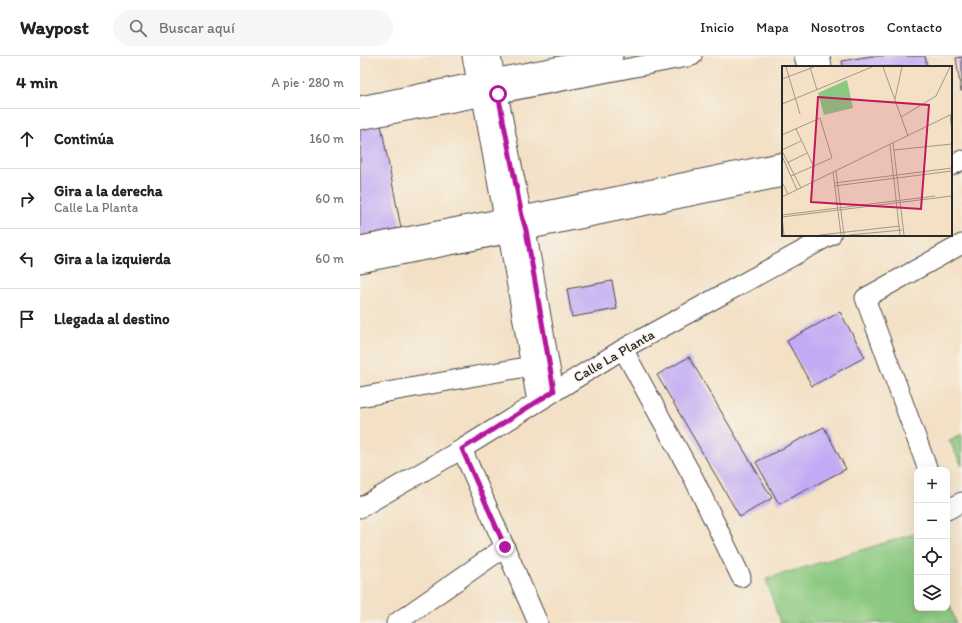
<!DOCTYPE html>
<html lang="es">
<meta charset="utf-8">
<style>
body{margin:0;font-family:Itim,sans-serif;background:#f6f6f6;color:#222}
.controls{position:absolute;right:12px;bottom:12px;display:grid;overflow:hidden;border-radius:8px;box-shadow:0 4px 16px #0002}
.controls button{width:36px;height:36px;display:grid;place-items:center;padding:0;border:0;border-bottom:1px solid #e0e0e0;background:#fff;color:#222;font:20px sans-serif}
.stop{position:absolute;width:12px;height:12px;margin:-9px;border:3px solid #b5179e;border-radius:50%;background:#fff}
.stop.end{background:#b5179e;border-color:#fff;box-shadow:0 1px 4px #0008}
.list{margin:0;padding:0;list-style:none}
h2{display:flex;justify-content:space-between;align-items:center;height:52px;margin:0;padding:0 16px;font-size:17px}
h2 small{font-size:13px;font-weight:400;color:#767676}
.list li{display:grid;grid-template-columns:26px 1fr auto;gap:12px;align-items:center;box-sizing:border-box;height:60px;padding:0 16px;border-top:1px solid #e0e0e0}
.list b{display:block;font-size:15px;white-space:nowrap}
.list p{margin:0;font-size:13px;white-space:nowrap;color:#767676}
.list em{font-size:13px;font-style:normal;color:#767676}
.icon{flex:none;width:22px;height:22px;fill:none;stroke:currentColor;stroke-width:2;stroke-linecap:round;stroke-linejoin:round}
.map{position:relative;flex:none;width:602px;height:567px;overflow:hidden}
header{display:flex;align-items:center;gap:24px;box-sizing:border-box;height:56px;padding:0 20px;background:#fff;border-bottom:1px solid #e0e0e0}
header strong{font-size:19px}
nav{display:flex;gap:22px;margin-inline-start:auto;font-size:14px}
.search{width:280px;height:36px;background:#f6f6f6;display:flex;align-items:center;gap:10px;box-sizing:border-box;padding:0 14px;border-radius:22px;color:#767676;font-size:15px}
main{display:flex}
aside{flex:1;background:#fff}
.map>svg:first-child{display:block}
.green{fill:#8bc980;stroke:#5b7a56}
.building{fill:#c2aaf4}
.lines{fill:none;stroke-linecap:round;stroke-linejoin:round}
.minor-casing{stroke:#494642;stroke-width:21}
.minor{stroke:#fff;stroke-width:19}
.route{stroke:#b5179e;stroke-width:5}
.labels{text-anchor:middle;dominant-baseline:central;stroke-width:3;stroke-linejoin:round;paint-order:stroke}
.street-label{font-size:14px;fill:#2b2b2b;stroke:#f7f3e8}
.inset-road{fill:none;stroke:#a39887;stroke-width:1}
.view{fill:#c2185b;fill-opacity:0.15;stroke:#c2185b;stroke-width:2}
.inset-edge{fill:none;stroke:#2b2b2b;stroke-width:2}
</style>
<header>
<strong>Waypost</strong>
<div class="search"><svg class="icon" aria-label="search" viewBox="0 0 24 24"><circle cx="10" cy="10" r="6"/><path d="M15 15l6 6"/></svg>Buscar aquí</div>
<nav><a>Inicio</a><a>Mapa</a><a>Nosotros</a><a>Contacto</a></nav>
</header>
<main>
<aside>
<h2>4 min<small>A pie · 280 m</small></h2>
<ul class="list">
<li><svg class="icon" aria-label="ahead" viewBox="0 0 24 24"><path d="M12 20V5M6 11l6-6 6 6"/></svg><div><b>Continúa</b></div><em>160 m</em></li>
<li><svg class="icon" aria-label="right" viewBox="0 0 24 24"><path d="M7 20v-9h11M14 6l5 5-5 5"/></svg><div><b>Gira a la derecha</b><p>Calle La Planta</p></div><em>60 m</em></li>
<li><svg class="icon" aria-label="left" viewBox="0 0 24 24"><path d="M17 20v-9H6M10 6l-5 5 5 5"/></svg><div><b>Gira a la izquierda</b></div><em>60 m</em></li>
<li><svg class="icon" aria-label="arrive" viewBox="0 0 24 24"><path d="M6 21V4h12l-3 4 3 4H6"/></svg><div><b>Llegada al destino</b></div></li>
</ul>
</aside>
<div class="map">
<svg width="602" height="567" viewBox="0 0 602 567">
<rect width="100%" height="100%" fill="#f7f3e8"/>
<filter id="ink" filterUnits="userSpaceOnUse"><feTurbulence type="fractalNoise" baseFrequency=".025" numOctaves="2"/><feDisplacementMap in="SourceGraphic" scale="8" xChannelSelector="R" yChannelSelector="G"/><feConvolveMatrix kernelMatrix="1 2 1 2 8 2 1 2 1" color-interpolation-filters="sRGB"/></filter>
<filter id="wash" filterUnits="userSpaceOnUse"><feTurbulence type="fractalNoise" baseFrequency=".012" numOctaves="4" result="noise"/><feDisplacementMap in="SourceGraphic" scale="16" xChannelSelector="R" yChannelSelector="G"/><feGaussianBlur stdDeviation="0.9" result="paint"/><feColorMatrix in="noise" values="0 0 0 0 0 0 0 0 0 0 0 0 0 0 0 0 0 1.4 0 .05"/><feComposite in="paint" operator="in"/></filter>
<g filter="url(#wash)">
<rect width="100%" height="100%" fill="#f3e0c5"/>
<path class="green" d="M602,378V410L589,384Z
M557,477V552H587V541L596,567H420L406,523Z"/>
<g id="blocks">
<path class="building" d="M512,0H565L567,11H483L482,5Z
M602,1V35H601L596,2Z
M21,69L41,172L0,180V73Z
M252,225L257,253L212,261L207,233Z
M480,256L505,301L452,330L427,285Z
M329,301L412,442L380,461L297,319Z
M464,371L486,413L419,448L396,406Z"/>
</g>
</g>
<g filter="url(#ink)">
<use href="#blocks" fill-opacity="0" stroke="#494642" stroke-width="1"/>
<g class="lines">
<g class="minor-casing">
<path id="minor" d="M112,0L117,26L122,41L144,162L148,178L177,346
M131,0L135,23L162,160L166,174L194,335
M444,0L447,11
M460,0L462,11
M0,50L117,26L253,0
M0,64L332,0
M591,110L602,104
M0,190L144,162L162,160L423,106
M0,207L166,174L423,121
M263,293L334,423L381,521
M0,341L171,310
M102,393L178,567
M568,414L505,242L602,188
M0,452L102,393L263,293L471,179
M587,454L602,446
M36,567L145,491"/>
</g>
<use href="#minor" class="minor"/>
</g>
</g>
<g class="lines" filter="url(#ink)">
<path class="route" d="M138,38L162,160L166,174L194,335L102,393L145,491"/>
</g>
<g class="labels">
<g class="street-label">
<text transform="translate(254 300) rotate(-30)">Calle La Planta</text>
</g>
</g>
<g transform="translate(422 10)">
<rect width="170" height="170" fill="#f3e0c5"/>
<path d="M65,14L71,42L42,49L36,27Z" fill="#8bc980"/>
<path class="inset-road" d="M4,1L18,48M28,1L35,24M101,1L126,70M0,13L32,1M113,33L120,1M0,38L90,1M168,49L170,65M119,51L154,30L168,1M14,63L32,101M0,69L38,52L50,92L9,110M111,77L122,169M108,79L118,169M0,84L19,75M112,84L170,78M0,85L19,122M0,90L15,124M5,97L25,87M54,105L62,169M51,106L59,169M0,116L6,128M52,117L170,102M52,120L170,105M0,131L170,48M0,149L153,130M0,151L170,130M0,151L2,169M38,169L118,160M67,169L120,164"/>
<path class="view" d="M36,31L147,39L139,143L29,136Z"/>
<rect width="170" height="170" class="inset-edge"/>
</g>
</svg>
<div class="controls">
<button>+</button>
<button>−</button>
<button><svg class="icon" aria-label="locate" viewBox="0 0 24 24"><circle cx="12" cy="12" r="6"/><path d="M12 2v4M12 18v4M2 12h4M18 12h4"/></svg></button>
<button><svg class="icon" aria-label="layers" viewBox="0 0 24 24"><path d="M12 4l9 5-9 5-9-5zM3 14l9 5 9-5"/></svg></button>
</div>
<div class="stop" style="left:138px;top:38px"></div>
<div class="stop end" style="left:145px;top:491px"></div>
</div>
</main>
